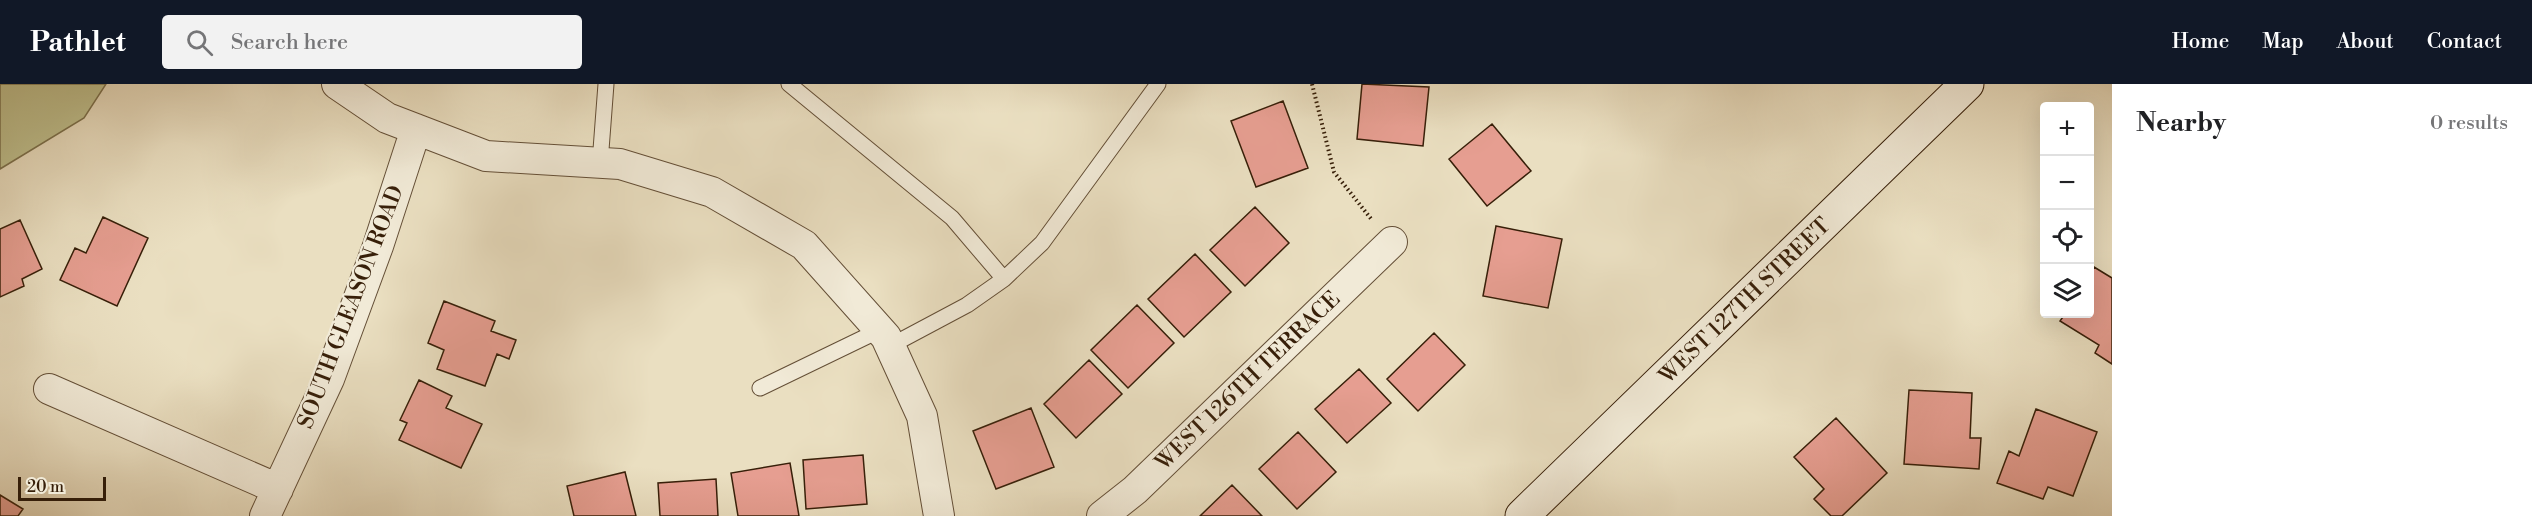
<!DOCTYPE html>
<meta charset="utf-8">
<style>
body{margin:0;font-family:"Libre Bodoni",serif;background:#f2f2f2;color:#202124}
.controls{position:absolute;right:18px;top:18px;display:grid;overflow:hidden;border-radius:6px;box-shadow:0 6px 24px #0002}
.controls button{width:54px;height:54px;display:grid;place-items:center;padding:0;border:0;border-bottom:2px solid #e0e0e0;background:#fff;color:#202124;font:30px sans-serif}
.scale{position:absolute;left:18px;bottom:15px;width:88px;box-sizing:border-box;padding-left:6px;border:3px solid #371f09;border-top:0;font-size:16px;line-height:21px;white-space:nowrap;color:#371f09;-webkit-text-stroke:4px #f1ead7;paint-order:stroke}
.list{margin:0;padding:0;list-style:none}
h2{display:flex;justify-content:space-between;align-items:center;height:78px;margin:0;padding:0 24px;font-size:26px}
h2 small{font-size:20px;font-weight:400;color:#757577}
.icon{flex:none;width:33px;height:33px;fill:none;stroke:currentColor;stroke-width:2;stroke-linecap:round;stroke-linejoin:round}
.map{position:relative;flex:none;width:2112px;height:432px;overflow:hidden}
header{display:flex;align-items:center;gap:36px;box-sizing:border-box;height:84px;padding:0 30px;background:#111827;color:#fff}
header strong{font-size:28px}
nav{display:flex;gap:33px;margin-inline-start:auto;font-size:21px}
.search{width:420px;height:54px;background:#f2f2f2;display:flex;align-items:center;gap:15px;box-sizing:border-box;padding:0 21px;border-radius:6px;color:#757577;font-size:22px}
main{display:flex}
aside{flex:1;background:#fff}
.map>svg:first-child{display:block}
.green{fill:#bfc08e;stroke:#7b704c;stroke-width:1.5}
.building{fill:#e69e91;stroke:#371f09;stroke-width:1.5}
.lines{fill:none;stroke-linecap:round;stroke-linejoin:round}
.lane-casing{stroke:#644f37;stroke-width:17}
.street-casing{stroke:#644f37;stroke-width:32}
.secondary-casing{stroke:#371f09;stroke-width:35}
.path{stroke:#371f09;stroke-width:4;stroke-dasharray:1.5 3;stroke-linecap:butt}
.lane{stroke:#f1ead7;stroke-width:15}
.street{stroke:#f1ead7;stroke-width:30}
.secondary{stroke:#f1ead7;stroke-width:33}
.labels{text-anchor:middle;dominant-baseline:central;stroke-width:4.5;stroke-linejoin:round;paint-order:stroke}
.street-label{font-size:22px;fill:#371f09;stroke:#f1ead7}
</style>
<header>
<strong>Pathlet</strong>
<div class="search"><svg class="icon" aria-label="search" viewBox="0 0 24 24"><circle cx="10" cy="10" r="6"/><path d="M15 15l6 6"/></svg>Search here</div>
<nav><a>Home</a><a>Map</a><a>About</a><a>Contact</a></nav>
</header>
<main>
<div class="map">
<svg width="2112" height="432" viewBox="0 0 2112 432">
<rect width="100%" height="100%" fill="#eadfc1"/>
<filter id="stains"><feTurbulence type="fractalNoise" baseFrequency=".00333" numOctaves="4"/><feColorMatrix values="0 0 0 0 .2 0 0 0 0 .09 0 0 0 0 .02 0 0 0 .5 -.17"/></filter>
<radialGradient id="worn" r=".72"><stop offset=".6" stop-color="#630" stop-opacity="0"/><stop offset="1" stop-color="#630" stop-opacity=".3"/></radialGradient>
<path class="green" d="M0,0H106L84,34L0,85Z"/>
<path class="building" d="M1362,0L1429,3L1423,62L1357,55Z
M1283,17L1308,84L1256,103L1231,37Z
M1492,40L1531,87L1487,122L1449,75Z
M1255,123L1289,159L1245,202L1210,166Z
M103,133L148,154L117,222L60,196L75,164L86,169Z
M20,136L42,185L22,195L24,202L0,213V145Z
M1496,142L1562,155L1548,224L1483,212Z
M1195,170L1231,208L1184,253L1148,215Z
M2094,183L2112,194V280L2095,269L2099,261L2060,237L2065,230H2090V190Z
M444,217L495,237L491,247L516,256L509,275L497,270L485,302L437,285L444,266L428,259Z
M1137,221L1174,259L1128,304L1091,266Z
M1434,249L1465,281L1418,327L1387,295Z
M1089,276L1122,310L1076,354L1044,320Z
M1359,285L1391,319L1347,359L1315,325Z
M419,296L452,312L446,324L482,340L461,384L399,356L407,339L400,336Z
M1909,306L1972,309L1970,354H1981L1979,385L1904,380Z
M1031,324L1054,383L996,405L973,347Z
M2036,325L2097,348L2073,412L2048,403L2043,415L1997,399L2009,367L2019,372Z
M1836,334L1887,389L1842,432H1831L1814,415L1824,405L1794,373Z
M1298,348L1336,388L1297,425L1259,385Z
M863,371L867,420L806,425L803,376Z
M790,379L799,432H738L731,389Z
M625,388L636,432H574L567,402Z
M716,395L718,432H660L658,399Z
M1232,401L1262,432H1200Z
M0,411L23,425L18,432H0Z"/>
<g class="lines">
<g class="lane-casing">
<path id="lane" d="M789,0L952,134L1004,195
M600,79L606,0
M890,262L967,221L1004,195L1042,159L1158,0
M760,304L880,246"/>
</g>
<g class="street-casing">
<path id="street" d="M337,0L387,34L486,72L620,80L712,108L804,161L886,253L922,332L939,432
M49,305L278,405
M265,432L329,295L378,162L416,45
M1102,432L1135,406L1392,158"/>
</g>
<g class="secondary-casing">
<path id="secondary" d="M1522,432L1967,0"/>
</g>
<path class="path" d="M1312,0L1334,88L1372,136"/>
<use href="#lane" class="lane"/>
<use href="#street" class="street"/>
<use href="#secondary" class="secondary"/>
</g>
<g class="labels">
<g class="street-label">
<text transform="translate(1745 217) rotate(-44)">WEST 127TH STREET</text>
<text transform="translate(351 223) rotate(-69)">SOUTH GLEASON ROAD</text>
<text transform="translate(1248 297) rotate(-44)">WEST 126TH TERRACE</text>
</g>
</g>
<rect width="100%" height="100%" filter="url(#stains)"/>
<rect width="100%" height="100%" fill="url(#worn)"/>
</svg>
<div class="controls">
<button>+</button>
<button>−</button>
<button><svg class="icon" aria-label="locate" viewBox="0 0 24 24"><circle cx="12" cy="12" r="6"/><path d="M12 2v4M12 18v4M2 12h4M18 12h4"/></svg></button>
<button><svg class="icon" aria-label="layers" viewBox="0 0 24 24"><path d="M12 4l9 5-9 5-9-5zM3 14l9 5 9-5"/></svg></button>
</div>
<div class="scale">20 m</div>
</div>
<aside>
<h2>Nearby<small>0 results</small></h2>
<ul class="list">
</ul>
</aside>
</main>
